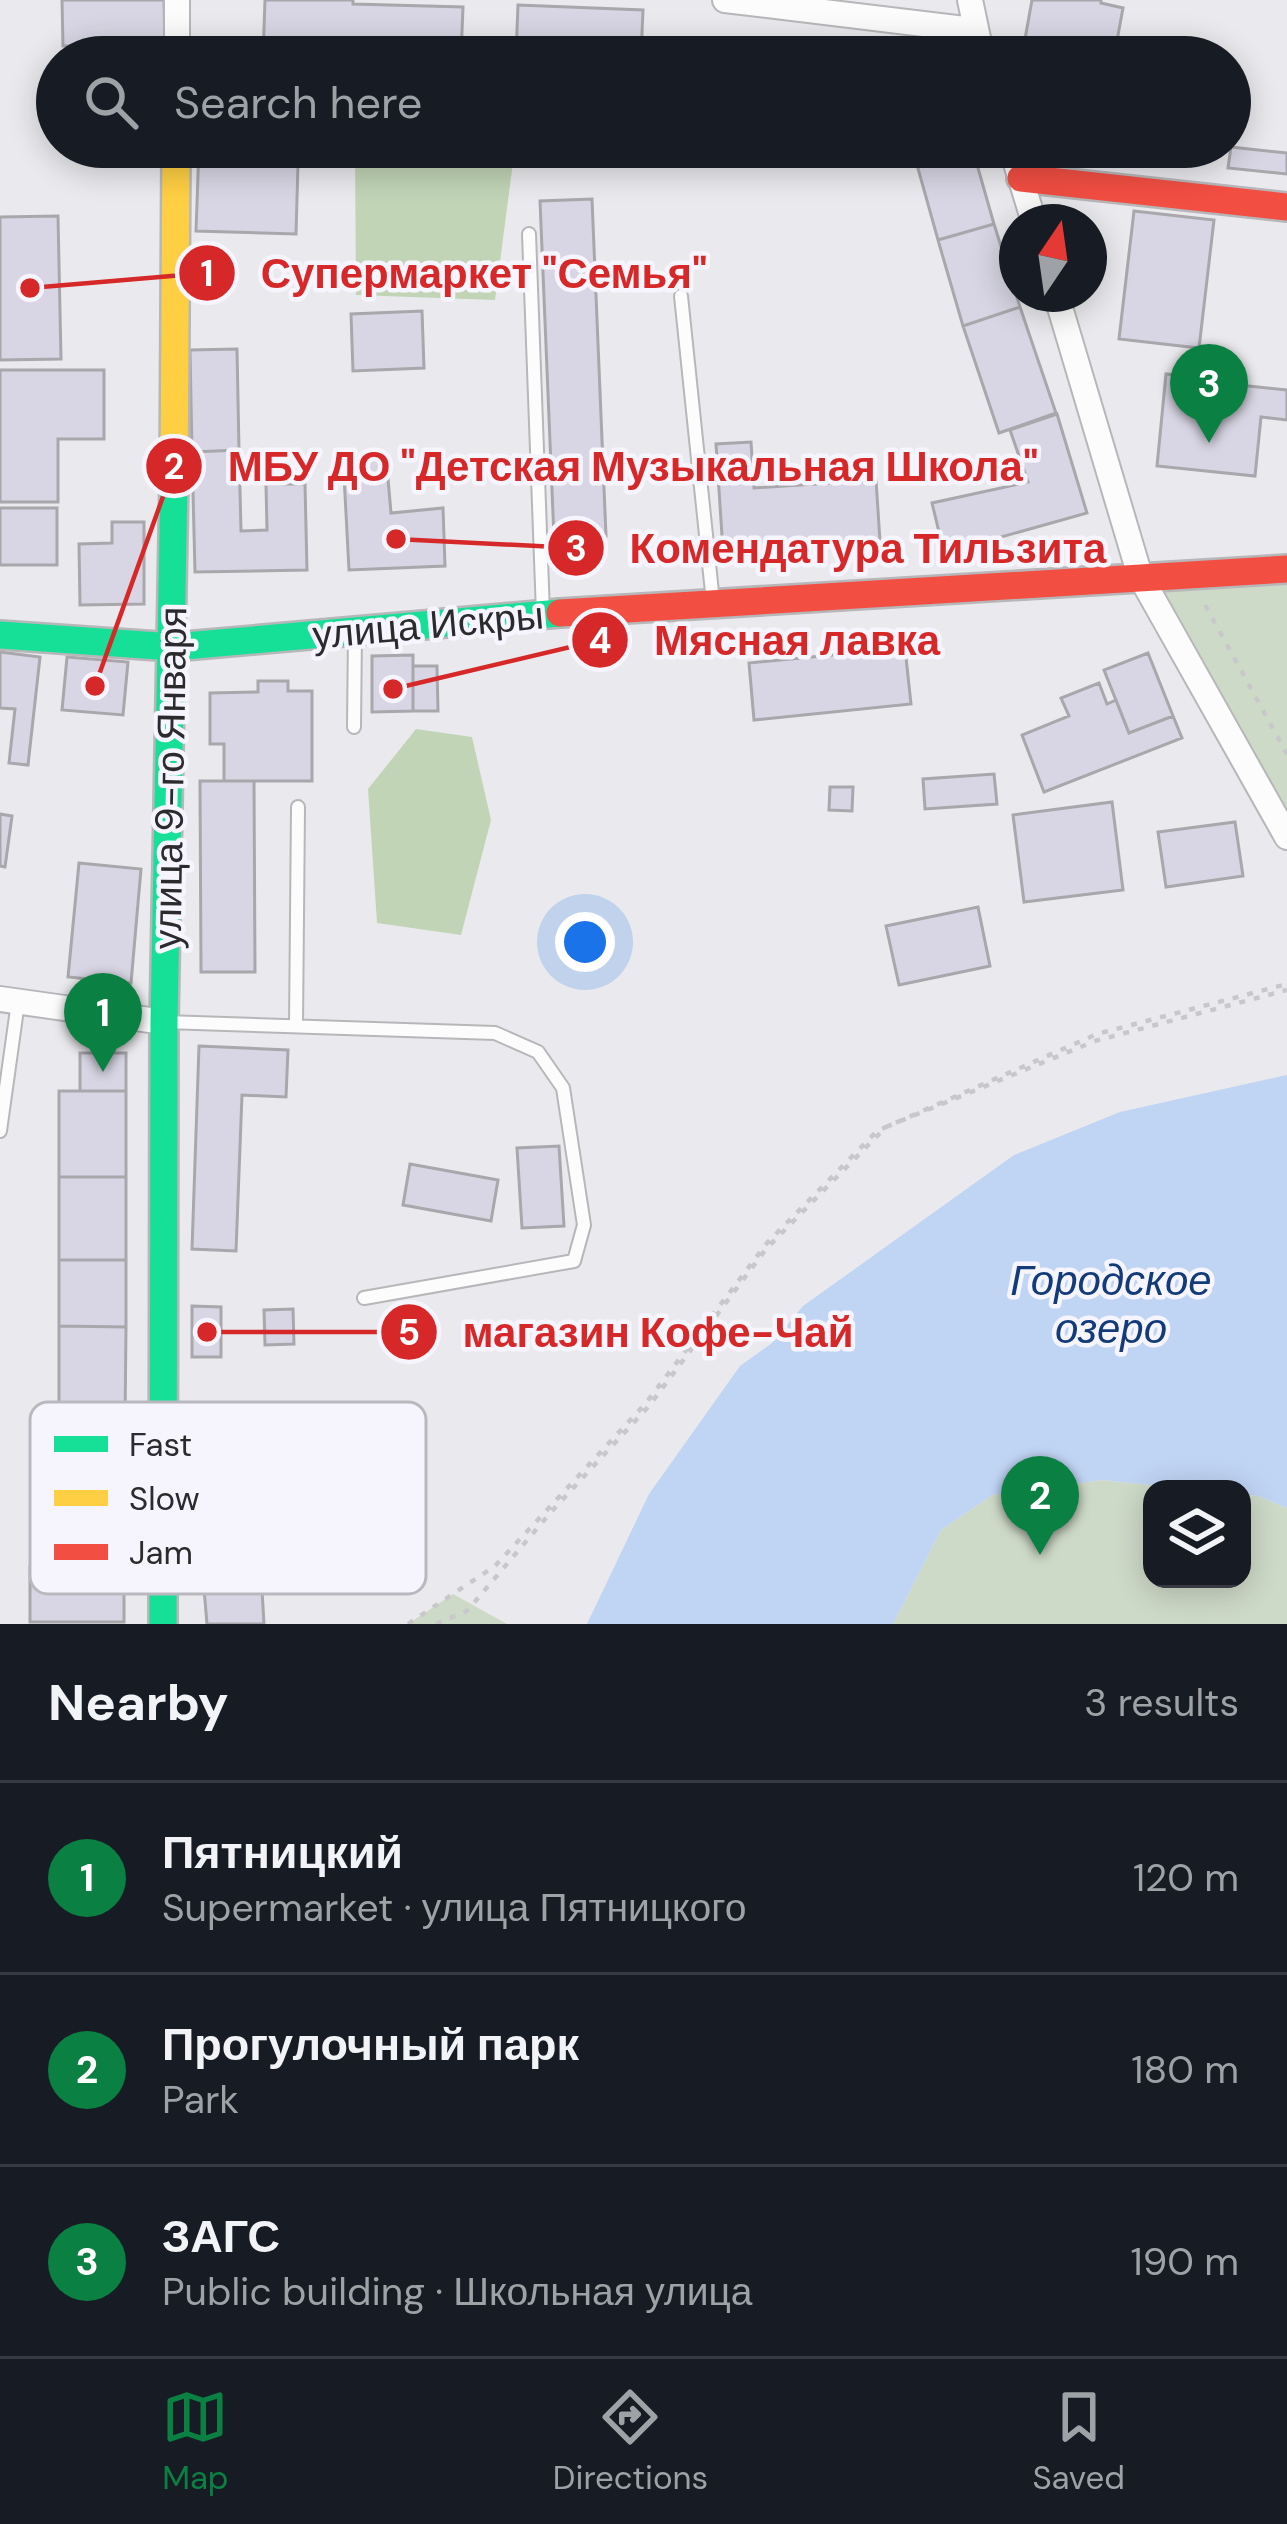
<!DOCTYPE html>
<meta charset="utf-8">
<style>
body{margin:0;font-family:"DM Sans",sans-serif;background:#242831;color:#f1f3f6}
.controls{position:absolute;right:36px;bottom:36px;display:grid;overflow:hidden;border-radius:24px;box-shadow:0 6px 30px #0003}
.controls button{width:108px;height:108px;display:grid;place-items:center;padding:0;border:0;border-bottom:3px solid #363941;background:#171b24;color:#f1f3f6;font:60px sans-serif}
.compass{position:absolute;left:999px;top:204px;width:108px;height:108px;border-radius:50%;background:#171b24;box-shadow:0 6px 30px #0003;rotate:13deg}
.you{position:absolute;left:585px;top:942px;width:42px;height:42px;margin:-30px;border:9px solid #fff;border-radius:50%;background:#1a73e8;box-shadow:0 0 0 18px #1a73e833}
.badge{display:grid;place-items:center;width:78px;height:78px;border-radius:50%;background:#0b8043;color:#fff;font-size:39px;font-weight:700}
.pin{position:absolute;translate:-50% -99px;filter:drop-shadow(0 3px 6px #0008)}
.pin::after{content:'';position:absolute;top:63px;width:42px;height:36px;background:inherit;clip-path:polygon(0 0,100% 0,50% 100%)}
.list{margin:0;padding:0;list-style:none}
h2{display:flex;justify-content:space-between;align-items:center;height:156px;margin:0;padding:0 48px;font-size:51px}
h2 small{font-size:39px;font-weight:400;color:#9ea1a6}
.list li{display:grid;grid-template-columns:78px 1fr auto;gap:36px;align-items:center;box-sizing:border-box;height:192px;padding:0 48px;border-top:3px solid #363941}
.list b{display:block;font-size:45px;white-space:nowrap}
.list p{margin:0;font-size:39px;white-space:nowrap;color:#9ea1a6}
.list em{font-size:39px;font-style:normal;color:#9ea1a6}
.icon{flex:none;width:66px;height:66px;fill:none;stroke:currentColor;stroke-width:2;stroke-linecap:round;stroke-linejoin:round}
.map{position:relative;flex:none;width:1287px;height:1624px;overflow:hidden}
.search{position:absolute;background:#171b24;box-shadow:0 6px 30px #0003;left:36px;right:36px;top:36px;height:132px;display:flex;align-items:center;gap:30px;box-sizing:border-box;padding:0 42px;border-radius:66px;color:#9ea1a6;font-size:45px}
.sheet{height:732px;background:#171b24}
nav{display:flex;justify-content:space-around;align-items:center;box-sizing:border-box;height:168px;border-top:3px solid #363941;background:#171b24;font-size:33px;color:#9ea1a6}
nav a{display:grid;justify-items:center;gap:6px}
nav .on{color:#0b8043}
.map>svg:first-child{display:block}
.green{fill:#cedac8}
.forest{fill:#c1d4b6}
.water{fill:#c0d4f4}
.building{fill:#d8d6e4;stroke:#a8a7ab;stroke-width:3}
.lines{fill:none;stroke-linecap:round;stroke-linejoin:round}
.lane-casing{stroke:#b7b7ba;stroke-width:16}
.street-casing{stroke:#b7b7ba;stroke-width:28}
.fast-casing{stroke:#b7b7ba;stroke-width:32}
.slow-casing{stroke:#b7b7ba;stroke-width:32}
.jam-casing{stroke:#b7b7ba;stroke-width:32}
.path{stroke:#c8c8ca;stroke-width:4.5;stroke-dasharray:6 9;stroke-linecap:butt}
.lane{stroke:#fcfcfc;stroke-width:12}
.street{stroke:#fcfcfc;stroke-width:24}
.fast{stroke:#16e098;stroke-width:27}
.slow{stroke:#ffcf43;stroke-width:27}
.jam{stroke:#f24e42;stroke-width:27}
.labels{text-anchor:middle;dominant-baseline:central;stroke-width:9;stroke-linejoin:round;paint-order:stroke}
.street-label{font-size:39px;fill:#2b2a2d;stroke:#f6f5fd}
.water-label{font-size:42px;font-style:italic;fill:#133b7a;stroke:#f6f5fd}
.key{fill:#f6f5fd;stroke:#b9b8bf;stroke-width:3}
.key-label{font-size:33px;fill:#2b2a2d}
.leader{fill:none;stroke:#d62828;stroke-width:4.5}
.callout-dot{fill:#d62828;stroke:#f6f5fd;stroke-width:4.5}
.mark-label{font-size:36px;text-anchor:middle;font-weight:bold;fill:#fff}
.callout-label{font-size:42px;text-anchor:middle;font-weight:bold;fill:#d62828;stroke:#f6f5fd;stroke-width:9;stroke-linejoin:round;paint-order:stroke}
</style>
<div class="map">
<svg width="1287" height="1624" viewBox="0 0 1287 1624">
<rect width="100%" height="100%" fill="#eaeaee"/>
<path class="green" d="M1287,569V837L1140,576Z
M1102,1480L1191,1489H1152V1579H1242V1494L1258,1496L1287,1508V1624H893L941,1530L992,1495Z
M453,1594L507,1624H408Z"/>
<path class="forest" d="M355,147H515L495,300L356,295Z
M416,729L472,737L491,820L461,935L377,923L368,789Z"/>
<path class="water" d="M1287,1075V1508L1258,1496L1242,1494V1489H1191L1102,1480L992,1495L941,1530L893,1624H587L649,1494L740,1366L772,1343L803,1306L1014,1155L1120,1112Z"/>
<path class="building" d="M62,0H164L165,57H121L120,45L63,46Z
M265,0H353V4L463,7L461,57H263Z
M1032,0H1101V3L1123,8L1114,57H1037L1039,42L1025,39Z
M518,5L643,10L641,57L516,55Z
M199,147H243L242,162L298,164L296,234L196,231Z
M912,147H972L994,224L938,240Z
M1231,147L1287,153V174L1228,168Z
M592,199L606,536L554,538L540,201Z
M1134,211L1214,220L1199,348L1119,339Z
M58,216L61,359L0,360V217Z
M994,224L1020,307L963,326L938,240Z
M1020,307L1056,413L999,433L963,326Z
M422,311L424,368L353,371L351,314Z
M237,349L239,450L192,452L190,350Z
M0,370H104V439H58V502H0Z
M1196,371L1239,376V385L1287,390V420L1261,417L1255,476L1157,466L1166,374L1195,377Z
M1057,414L1087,513L944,553L932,503L1028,482L1010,430Z
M751,442L754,488L876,480L880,541L723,551L716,444Z
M239,450L241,531L267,530L266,484H305L307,570L195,572L192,452Z
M386,456L391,513L443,508L445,566L349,570L343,457Z
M0,508H57V565H0Z
M112,522H144V604L80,605L79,544L112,543Z
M905,648L911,704L754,720L749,663Z
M0,652L40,657L28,765L9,763L15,709L0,708Z
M1148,653L1173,716L1129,733L1104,670Z
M413,655V711L372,712V656Z
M67,657L128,662L123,715L62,710Z
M413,666H437L438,711H413Z
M258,681H288V691H312V781H224V744H210V693L258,692Z
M1099,683L1107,704L1116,700L1129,733L1173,716L1182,738L1044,792L1022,735L1069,716L1061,698Z
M994,774L997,804L925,809L923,779Z
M200,781H254L255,972H201Z
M830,787H853L852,811L829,810Z
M1112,802L1123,890L1024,902L1013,815Z
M0,814L12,816L5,867L0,866Z
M1235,822L1243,876L1166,887L1158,832Z
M79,863L141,869L131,983L68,977Z
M978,907L990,966L899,985L886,926Z
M199,1046L288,1050L286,1097L242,1095L236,1251L192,1249Z
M80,1053H126V1091H80Z
M59,1091H126V1177H59Z
M559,1146L564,1226L522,1228L517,1148Z
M410,1164L498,1180L491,1221L403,1205Z
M59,1177H126V1260H59Z
M59,1260H126V1327L59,1326Z
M192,1306L221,1307V1357H192Z
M293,1309L294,1344L265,1345L264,1310Z
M59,1326L126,1327L125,1423H59Z
M59,1534L124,1535V1622H30V1567H58Z
M261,1573L264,1624H207L203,1577Z"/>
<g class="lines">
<g class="lane-casing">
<path id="lane" d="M529,234L543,613
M681,296L713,602
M354,727L355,632
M165,1022L495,1033L538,1052L563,1088L584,1225L574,1261L364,1298
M296,1026L298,807
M0,1131L18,1002"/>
</g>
<g class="street-casing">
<path id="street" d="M725,0L973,30
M970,0L982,57
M177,57V0
M1011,147L1034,222
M1056,294L1140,576L1287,837
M0,999L164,1022"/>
</g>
<g class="fast-casing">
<path id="fast" d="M0,635L173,647L560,613
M163,1624L164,1022L174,481"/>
</g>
<g class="slow-casing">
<path id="slow" d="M174,481L176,147"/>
</g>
<g class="jam-casing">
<path id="jam" d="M1021,178L1287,207
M560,613L1287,569"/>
</g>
<path class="path" d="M1205,605L1287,754
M408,1624L495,1566L646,1403L767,1243L877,1131L1097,1034L1287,984
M436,1624L467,1611L551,1512L649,1406L766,1249L886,1127L1095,1041L1287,990"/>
<use href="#lane" class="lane"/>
<use href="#street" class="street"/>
<use href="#fast" class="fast"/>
<use href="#slow" class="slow"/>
<use href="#jam" class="jam"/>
</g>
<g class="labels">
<g class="street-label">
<text transform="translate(428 625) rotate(-5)">улица Искры</text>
<text transform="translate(170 778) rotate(-89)">улица 9-го Января</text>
</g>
<g class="water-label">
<text x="1111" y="1280">Городское<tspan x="1111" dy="48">озеро</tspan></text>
</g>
</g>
<rect x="30" y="1402" width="396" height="192" rx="18" class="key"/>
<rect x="54" y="1436" width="54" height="16" fill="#16e098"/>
<rect x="54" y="1490" width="54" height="16" fill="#ffcf43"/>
<rect x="54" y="1544" width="54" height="16" fill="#f24e42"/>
<g class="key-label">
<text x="129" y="1456">Fast</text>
<text x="129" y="1510">Slow</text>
<text x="129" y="1564">Jam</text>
</g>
<path class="leader" d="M30 288L207 273M95 686L174 466M396 539L576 548M393 689L600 640M207 1332L409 1332"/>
<g class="callout-dot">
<circle cx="30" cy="288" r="12"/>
<circle cx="95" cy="686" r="12"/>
<circle cx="396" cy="539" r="12"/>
<circle cx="393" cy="689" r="12"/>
<circle cx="207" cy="1332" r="12"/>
<circle cx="207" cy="273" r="30"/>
<circle cx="174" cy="466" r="30"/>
<circle cx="576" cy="548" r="30"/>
<circle cx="600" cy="640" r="30"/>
<circle cx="409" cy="1332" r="30"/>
</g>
<g class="mark-label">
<text x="207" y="286">1</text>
<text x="174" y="479">2</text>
<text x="576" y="561">3</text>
<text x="600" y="653">4</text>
<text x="409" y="1345">5</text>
</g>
<g class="callout-label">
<text x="484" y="288">Супермаркет "Семья"</text>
<text x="633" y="481">МБУ ДО "Детская Музыкальная Школа"</text>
<text x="868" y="563">Комендатура Тильзита</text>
<text x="797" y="655">Мясная лавка</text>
<text x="658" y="1347">магазин Кофе-Чай</text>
</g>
</svg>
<div class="controls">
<button><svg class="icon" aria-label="layers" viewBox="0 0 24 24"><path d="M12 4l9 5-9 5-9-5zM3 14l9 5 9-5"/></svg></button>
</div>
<svg class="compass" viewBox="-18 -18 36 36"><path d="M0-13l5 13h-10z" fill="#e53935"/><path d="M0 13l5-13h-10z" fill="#9ea1a6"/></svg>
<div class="you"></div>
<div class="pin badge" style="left:103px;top:1072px">1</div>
<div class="pin badge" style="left:1040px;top:1555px">2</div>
<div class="pin badge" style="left:1209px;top:443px">3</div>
<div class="search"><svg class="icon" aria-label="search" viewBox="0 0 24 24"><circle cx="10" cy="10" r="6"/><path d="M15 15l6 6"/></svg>Search here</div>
</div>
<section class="sheet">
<h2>Nearby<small>3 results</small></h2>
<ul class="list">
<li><span class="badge">1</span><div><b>Пятницкий</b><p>Supermarket · улица Пятницкого</p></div><em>120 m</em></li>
<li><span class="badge">2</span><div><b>Прогулочный парк</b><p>Park</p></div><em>180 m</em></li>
<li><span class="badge">3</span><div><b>ЗАГС</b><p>Public building · Школьная улица</p></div><em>190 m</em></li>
</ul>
</section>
<nav>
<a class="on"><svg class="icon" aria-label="map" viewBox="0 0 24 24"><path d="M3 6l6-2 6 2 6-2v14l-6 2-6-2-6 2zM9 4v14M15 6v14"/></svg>Map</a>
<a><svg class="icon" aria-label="directions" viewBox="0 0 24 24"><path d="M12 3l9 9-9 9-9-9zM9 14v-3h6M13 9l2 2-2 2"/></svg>Directions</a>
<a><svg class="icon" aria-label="saved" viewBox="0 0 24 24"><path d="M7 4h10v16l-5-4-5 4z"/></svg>Saved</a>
</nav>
